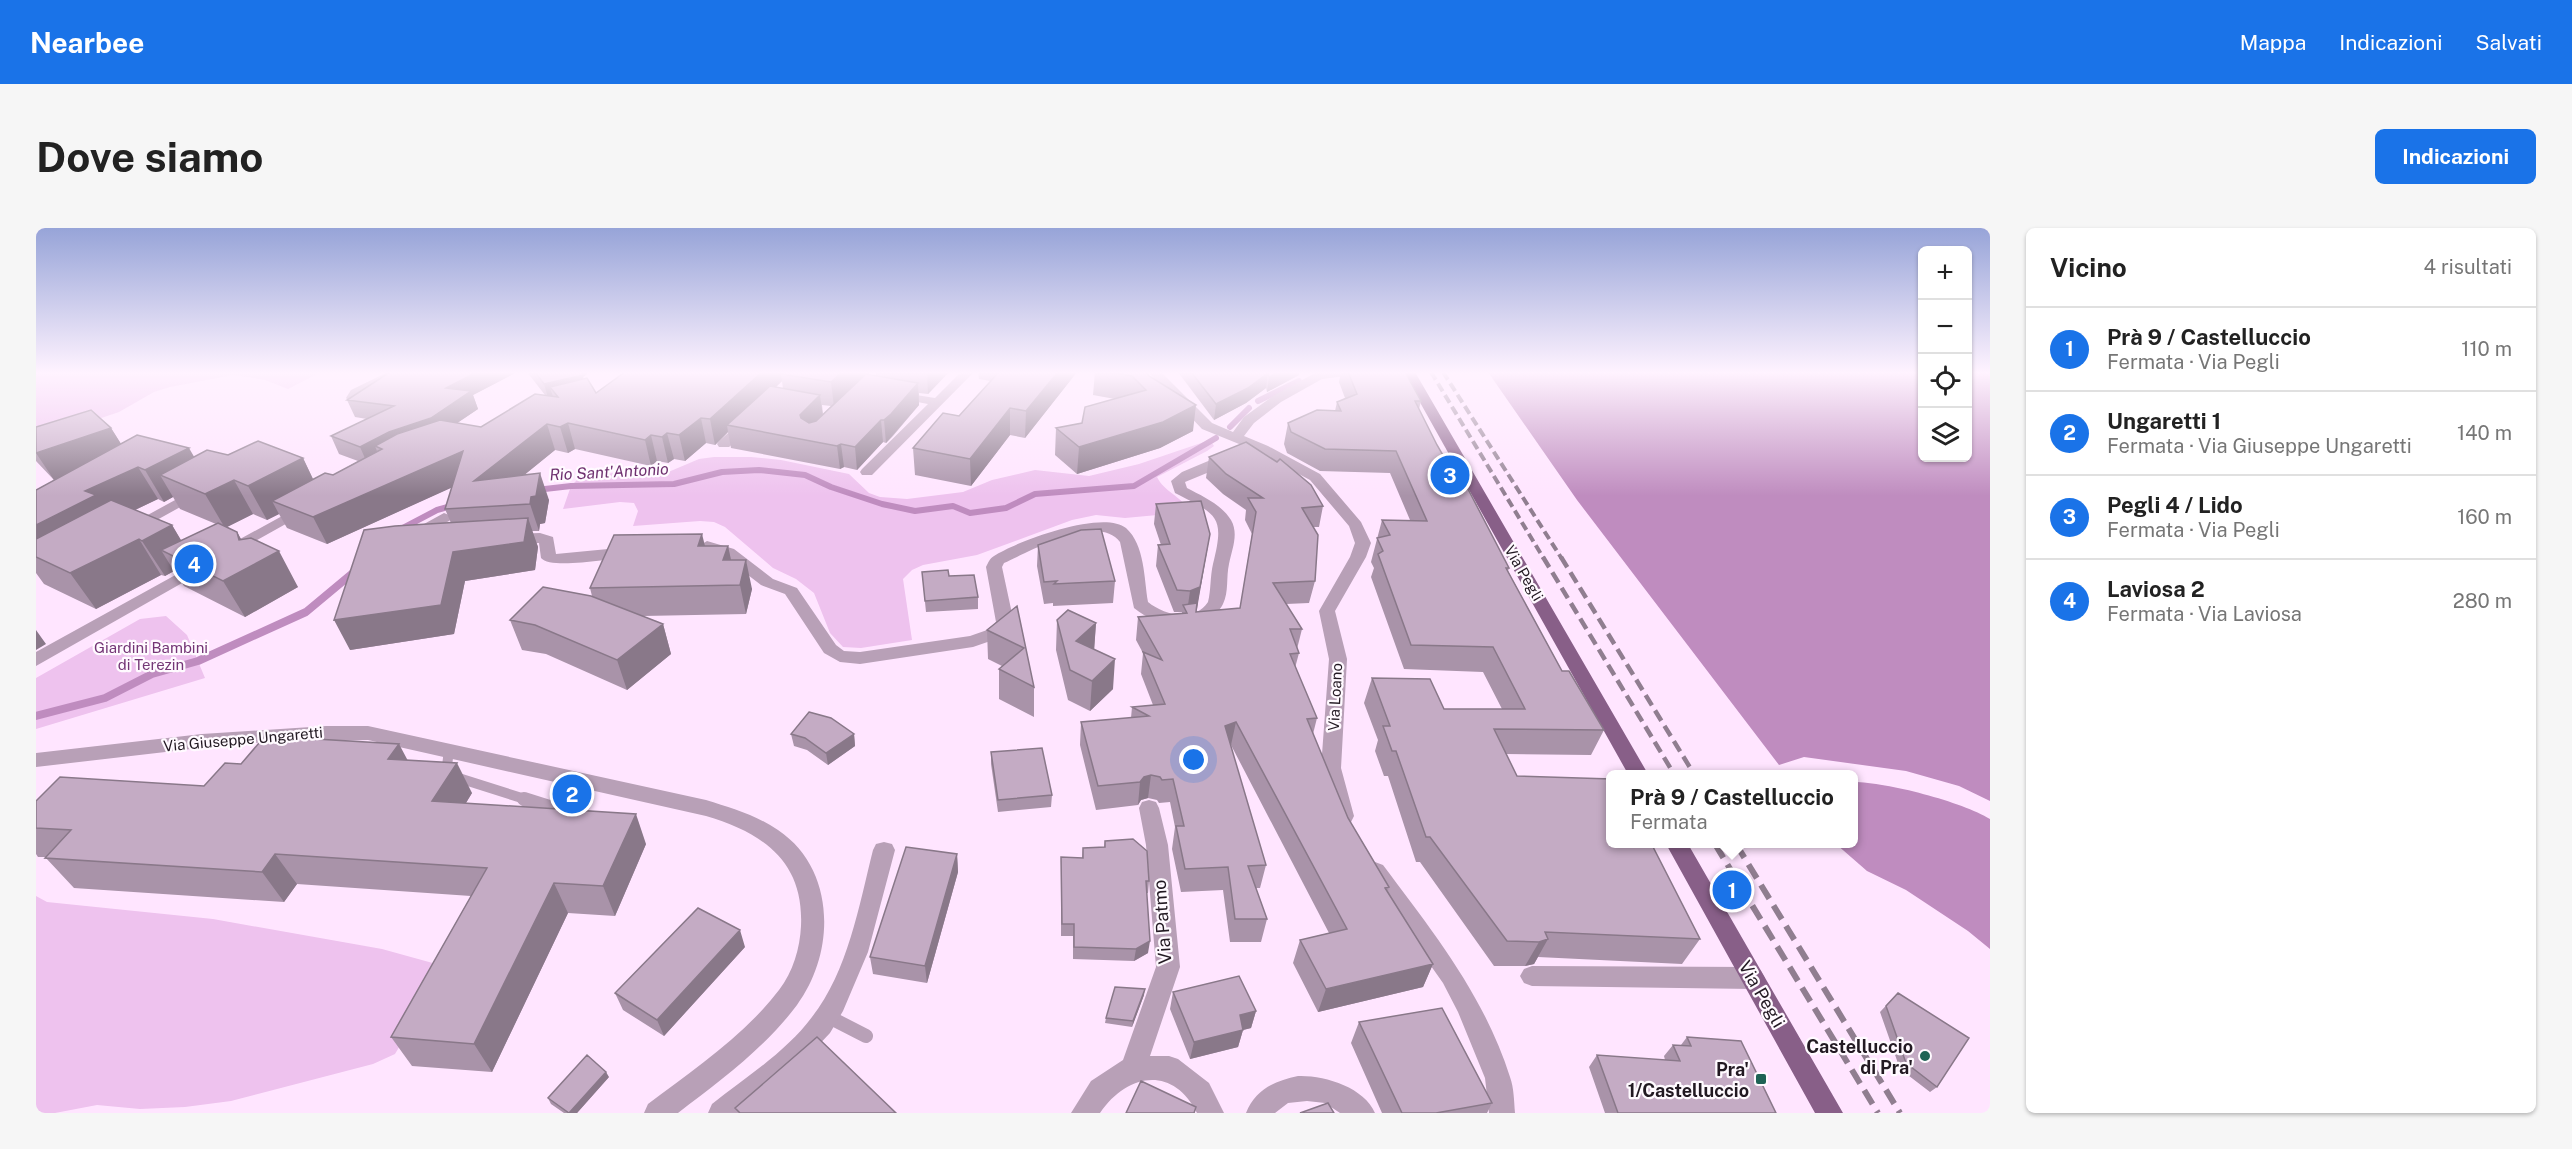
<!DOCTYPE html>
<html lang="it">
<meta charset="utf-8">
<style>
body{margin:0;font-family:"Public Sans",sans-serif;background:#f6f6f6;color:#222}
.controls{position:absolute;right:18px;top:18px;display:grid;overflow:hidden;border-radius:9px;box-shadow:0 2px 4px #0004}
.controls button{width:54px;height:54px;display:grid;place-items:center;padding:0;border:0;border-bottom:2px solid #e0e0e0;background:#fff;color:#222;font:30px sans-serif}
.you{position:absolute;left:1158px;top:532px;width:21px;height:21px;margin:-15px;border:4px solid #fff;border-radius:50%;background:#1a73e8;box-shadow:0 0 0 9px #1a73e833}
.badge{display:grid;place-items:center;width:39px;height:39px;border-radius:50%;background:#1a73e8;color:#fff;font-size:20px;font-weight:700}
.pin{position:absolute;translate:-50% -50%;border:3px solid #fff;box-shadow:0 2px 6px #0006}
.popup{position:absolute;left:1570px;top:542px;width:252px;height:78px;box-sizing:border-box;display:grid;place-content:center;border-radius:9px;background:#fff;filter:drop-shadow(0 2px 4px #0005);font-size:20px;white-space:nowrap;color:#767676}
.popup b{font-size:22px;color:#222}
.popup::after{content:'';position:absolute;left:50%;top:100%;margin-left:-12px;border:12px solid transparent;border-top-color:#fff}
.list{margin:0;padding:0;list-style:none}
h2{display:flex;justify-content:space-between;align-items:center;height:78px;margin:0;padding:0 24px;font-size:26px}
h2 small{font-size:20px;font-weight:400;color:#767676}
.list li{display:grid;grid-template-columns:39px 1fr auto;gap:18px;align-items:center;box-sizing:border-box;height:84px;padding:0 24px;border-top:2px solid #e0e0e0}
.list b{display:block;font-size:22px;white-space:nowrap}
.list p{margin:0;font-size:20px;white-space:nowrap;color:#767676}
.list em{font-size:20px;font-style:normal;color:#767676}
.icon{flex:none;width:33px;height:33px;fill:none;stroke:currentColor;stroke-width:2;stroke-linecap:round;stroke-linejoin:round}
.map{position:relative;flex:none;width:1954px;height:885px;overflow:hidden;border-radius:9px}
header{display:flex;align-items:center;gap:36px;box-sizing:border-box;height:84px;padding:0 30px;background:#1a73e8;color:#fff}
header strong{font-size:28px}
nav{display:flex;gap:33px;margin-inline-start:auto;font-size:21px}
.intro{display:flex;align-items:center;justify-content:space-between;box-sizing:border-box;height:144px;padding:0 36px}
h1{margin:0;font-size:42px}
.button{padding:15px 27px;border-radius:9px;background:#1a73e8;color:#fff;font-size:21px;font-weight:700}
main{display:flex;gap:36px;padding:0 36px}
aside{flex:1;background:#fff;border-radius:9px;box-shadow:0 2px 4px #0004}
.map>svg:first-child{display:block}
.green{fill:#eec2ee}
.water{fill:#bf8cbf}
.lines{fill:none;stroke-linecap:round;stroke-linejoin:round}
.stream-far1{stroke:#bf8cbf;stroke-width:6}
.stream{stroke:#bf8cbf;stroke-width:8}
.service-far1{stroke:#b8a0b7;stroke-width:10}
.service{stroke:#b8a0b7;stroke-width:14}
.pedestrian{fill:#b8a0b7;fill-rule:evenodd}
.minor{fill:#b8a0b7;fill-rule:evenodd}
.tertiary{fill:#b8a0b7;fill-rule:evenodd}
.primary{fill:#885f88;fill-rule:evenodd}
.rail-far2{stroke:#907e90;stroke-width:4;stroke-dasharray:9 4.5;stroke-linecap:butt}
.rail-far1{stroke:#907e90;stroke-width:4.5;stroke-dasharray:12 6;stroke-linecap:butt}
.rail{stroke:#907e90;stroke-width:6;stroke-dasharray:16 8;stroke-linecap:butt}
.wall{fill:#a993a9;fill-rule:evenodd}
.shaded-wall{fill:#897889}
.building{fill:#c4abc4;stroke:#897889;stroke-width:1.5}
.poi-dot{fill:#1e6355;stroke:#fffaff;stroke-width:2}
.labels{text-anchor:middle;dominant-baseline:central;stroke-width:4.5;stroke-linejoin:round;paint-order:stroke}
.street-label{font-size:15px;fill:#221922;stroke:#fffaff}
.park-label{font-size:15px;fill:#743676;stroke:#fffaff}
.water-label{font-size:16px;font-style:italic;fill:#6e306f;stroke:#fffaff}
.near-street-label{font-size:18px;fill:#221922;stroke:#fffaff}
.near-poi-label{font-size:18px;font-weight:bold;fill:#221922;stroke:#fffaff;text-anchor:end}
</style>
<header>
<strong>Nearbee</strong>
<nav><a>Mappa</a><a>Indicazioni</a><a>Salvati</a></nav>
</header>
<div class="intro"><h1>Dove siamo</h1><a class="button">Indicazioni</a></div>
<main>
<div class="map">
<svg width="1954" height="885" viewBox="0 0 1954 885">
<rect width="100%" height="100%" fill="#ffe5ff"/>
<path class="green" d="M0,144H285L252,161L229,152L197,147L134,159L118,164L83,184L0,212Z
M1174,212L1178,218L1171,223L1121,249C1128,264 1147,269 1154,284L1089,290L1060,287L1036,292L941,327L887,337L876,342L867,351L876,412L825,420L807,419L794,405L778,365L760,351L737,340L689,299L678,294L664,293L597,298L602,283L598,275L584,274L527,281L535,258L542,251L583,244L601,247L630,245L663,231L678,229H715L745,232L813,246L833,265L844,269L871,271L927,264L956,252L999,242L1053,248L1103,236Z
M130,388L151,407L169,450L0,501V450L104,391Z
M0,668L11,674L177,691L346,721L411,739L359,826L337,836L195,873L149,879L104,881L61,877L19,885H0Z"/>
<path class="water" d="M1452,144H1886V230H1932V144H1954V573L1923,558L1870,543L1768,529L1743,537L1541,272Z
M1818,554C1850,554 1927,574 1954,591V721L1932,703L1870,662L1831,643L1800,616H1818Z"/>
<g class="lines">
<path class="stream-far1" d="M1222,173L1263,153
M1194,199L1213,180
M500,262L535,258L638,256L686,244L723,242L769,247L795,259L846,276L879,283L917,278L934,285L970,280L999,266L1098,258L1180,210
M365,301L401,282L419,277"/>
<path class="stream" d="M0,488L69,470L116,446L162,433L270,384L318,344"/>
<path class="service-far1" d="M413,522L410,546L492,572"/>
<path class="service" d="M488,571L529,584
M791,788L830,808"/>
<path class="pedestrian" d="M352,144H366L324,166L320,172H312L310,170L315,162Z"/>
<path class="minor" d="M925,144H938L836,247H826L824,244L826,241L892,176L855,169L853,166L855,163L899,170Z
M1112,144H1125L1176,195L1197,204L1208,189L1237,168L1279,145H1311L1309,148L1286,151L1245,174L1218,195L1208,208L1232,218L1284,246L1325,294L1335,315L1330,329L1299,383L1311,431L1305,540L1318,588L1315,594L1308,596L1301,594L1285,540L1293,431L1283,383L1314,329L1319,315L1313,298L1274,252L1222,224L1149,254L1151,260C1166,268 1185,276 1195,292C1203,306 1196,321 1193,336C1190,349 1193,364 1187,376C1171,408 1120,399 1098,380L1084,314C1062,285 995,323 968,335L966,339L978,395L966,409L937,419L824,436L804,434L788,425L749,366L725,357L686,327L665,321L663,318L671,313L698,321L737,351L761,360L800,417L808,423L824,424L934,408L954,401L960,394L950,339C952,335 954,330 958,328C981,313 1067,281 1090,300C1109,317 1108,351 1112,374C1128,387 1158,395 1172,374C1175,362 1174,349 1177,336C1189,288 1182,287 1139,265L1135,253L1146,244L1208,218L1166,201Z
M712,191L717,192L719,195L717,198L693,219H683L681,216L683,213L707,192Z
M161,260L168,264L166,267L101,303H91L88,300Z
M268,276L275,280L273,283L198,325L192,327L184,322Z
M408,285L413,287L416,290L413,293L381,310L376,312L368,307Z
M504,305L517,309L520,326L593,319L601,324L593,329C576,330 515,342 505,330L503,315L474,316L466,311L474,306Z
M163,334L169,336L171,339L169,342L0,438V424Z
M1113,572L1120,574L1123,580L1132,617L1144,739L1114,828H1133L1142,831L1173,855L1188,885H1161C1137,837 1091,845 1064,885H1035L1055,853L1087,832L1120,739L1110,617L1103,580L1106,574Z
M848,614L856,616L859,622L832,724L807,783L794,805L759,842L706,885H672L676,876C710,849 750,824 776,789C812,743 823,678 837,622L840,616Z
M1339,634L1347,637C1397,704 1448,767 1474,849C1478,860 1478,873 1479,885H1453L1449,850L1422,784L1407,755L1328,643L1331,637Z
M1496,738L1717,739L1725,743L1729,750L1725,757L1717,761L1496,758L1488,755L1484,748L1488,741Z
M1262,848C1288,847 1328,859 1339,885H1304L1289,875L1271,873L1252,875L1239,885H1210C1219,862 1238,853 1262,848Z"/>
<path class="tertiary" d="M290,498H332L670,572C695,580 720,587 742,602C800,641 800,724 761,777C729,820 684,853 642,885H608L612,876C657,842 708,808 743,762C757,744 764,720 765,698C768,633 727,605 670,588L332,512L207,515L0,539V525L166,506Z"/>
<path class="primary" d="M1367,144H1379L1612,546H1592Z
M1630,616H1652L1807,885H1779Z"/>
<path class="rail-far2" d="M1395,144L1508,331
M1407,144L1526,331"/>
<path class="rail-far1" d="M1507,329L1638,546
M1525,329L1658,546"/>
<path class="rail" d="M1679,616L1842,885
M1700,616L1864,885"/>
</g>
<path class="wall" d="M354,144H481L437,167L442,181L421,195L445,199L509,167L491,144H550L551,146L547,149L548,151L560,165L589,144H834L832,146L840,148V144H913L892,166L883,165V177L857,208L850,215L847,214L821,242L808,239L804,241L695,220L692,204L679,217L670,215L649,233L638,231L632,235L621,233L615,238L539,221L532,225L519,222L488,247L513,272L509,295L504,296L503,303H496L502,319L499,342L429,353L418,406L314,422L415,295L409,281L416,259L291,316L251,300L243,286L231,292L217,286L191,299L201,304L205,311L262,359L209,389L148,358L138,343L129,348L125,347L60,381L8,356L0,345V262L18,252L0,233V199L75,200L85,216L158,229L192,227L267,230L277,251L297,247L322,233L303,226L295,208L331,191L319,189L311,172ZM746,153L747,161L740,159ZM786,177L795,178L787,186ZM137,269L144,281L180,296L145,313L136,297L99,282L122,271L128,274Z
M942,144H1041L989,210L974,207L935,258L879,247L877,220L923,188L955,153L943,151Z
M1059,144H1110L1157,203L1124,220L1041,246L1019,227L1020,200L1046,195L1079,171L1057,167Z
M1142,144H1263V147L1231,164L1230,160L1210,175L1178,192Z
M1305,144H1369L1385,173L1383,181L1401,217L1473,340L1472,343L1526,443L1568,502L1555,527L1470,526L1481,548L1575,615H1616L1615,616L1664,711L1646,736L1502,729L1498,736L1489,738H1458L1384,634H1380L1352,548H1348L1339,523L1342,512L1328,475L1336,450L1408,481H1466L1447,444L1368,441L1335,349L1338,340L1335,334L1346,292H1374L1354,245L1284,243L1251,225L1248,216L1252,195L1299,183L1301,174L1309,170L1303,154Z
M1173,229L1287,278L1283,299H1278L1279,353L1273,375L1250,376L1266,401L1261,421L1263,425L1259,440L1281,490L1277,506L1312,590L1353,659L1352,663L1397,736L1387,759L1282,784L1257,735L1264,712L1293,705L1195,517H1194L1230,637L1224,660H1220L1231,691L1225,714H1194L1187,662L1145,664L1136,621L1139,599L1134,574L1123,575L1121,572L1112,570L1105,572L1102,577L1060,582L1044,517L1045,494L1095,490L1096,479L1117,477L1105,446L1107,425L1100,412L1102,389L1146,385V384H1138L1120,338L1122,317H1125L1118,296L1120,276L1174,306L1160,384L1204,380L1216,306L1209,292L1210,282L1187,266L1170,250Z
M1002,317L1079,353L1077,375L1017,378V375L1008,376L1001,338Z
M669,318H692L695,332L716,361L710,386L607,388L627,396L635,426L591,462L510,426L486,422L474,392L556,368L554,360Z
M886,344L913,348L942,369V381L890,384Z
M981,378L998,459V489L963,471V441L966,438L952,431L951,402Z
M1021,392L1060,395L1058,421L1077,461L1054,483L1032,472L1020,422Z
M755,506H818L819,518L792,537L771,522L758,518Z
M955,524L1016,567L1015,579L962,584L955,536Z
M372,532L436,565L430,575L610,616L579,688L532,685L456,844L376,838L355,809L435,668L261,656L248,674L38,660L9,629H2L0,626V573L168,558L205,536Z
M1069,613L1113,653L1112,665H1110L1112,725L1098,733L1037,731V708H1025V629L1046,630L1047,620L1068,619Z
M921,626L922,644L891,755L837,746L834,729Z
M709,719L628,808L587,782L579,765Z
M1137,764L1220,783L1215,800L1207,802L1202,819L1154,831L1134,781Z
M1862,765L1901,859L1894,864L1864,841L1844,784Z
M1108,767L1096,799L1069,795L1070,790Z
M1323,794L1456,875L1451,885H1346L1315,815Z
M1651,809L1740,885H1569L1553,839L1561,827L1629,832L1628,828L1637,817H1645Z
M573,849L541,885H528L515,876L512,870Z"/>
<path class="shaded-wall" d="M441,144H481L437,167L442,181L402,208L346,221L339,218L344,231L332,237L324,219L410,160Z
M540,144H550L551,146L547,149L552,164L522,169L514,159L518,172L513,173L508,156Z
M726,144H753L745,146L746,153L698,199L691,197L692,204L679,217L674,191Z
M806,144H834L798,179L795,154Z
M891,144H913L892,166Z
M1022,144H1041L989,210L990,183Z
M1242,144H1263V147L1231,164L1233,149Z
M1232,145L1230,160L1210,175L1178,192L1180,176Z
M882,155L883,177L850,215L848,192Z
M784,167L787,189L767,209L764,187Z
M1160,177L1157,203L1124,220L1041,246L1043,219Z
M974,180V207L935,258L934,231Z
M665,190L670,215L649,233L643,207Z
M845,192L847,214L821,242L819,219Z
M532,195L539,221L532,225L524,199Z
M511,196L519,222L449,279L438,253Z
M75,200L92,227L18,252L0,225Z
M631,205L638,231L632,235L626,209Z
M615,207L621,233L615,238L609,212Z
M805,216L808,239L804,241L801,218Z
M153,220L171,251L124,247L137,269L128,274L109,242Z
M427,223L437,250L291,316L277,289Z
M267,230L283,264L236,273L243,286L231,292L212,258Z
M102,239L122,271L0,329V297L49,263Z
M504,245L513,272L509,295L504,296L503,303L494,276L495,269Z
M198,252L217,286L189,300L169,266Z
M492,290L502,319L499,342L429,353L418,406L314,422L298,392L417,324Z
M136,297L157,332L125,322L138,343L129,348L106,313Z
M201,304L219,336L243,323L262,359L209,389L187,353L203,312Z
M666,306L673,334L662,318Z
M1174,306L1161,381L1151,384L1154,363Z
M103,311L125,347L60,381L34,345Z
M692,318L698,346L687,332Z
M710,332L716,361L710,386L704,357Z
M1060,395L1058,424L1040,413Z
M627,396L635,426L591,462L581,432Z
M0,402L10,416L0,422Z
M1079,431L1077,461L1054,483L1056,453Z
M1200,494L1195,517L1184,521L1189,498Z
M818,506L819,518L792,537L790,525Z
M363,516L379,546L352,531Z
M421,535L436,565L412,604L396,573Z
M1115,547L1112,570L1105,572L1102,577L1104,554L1108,549Z
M600,586L610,616L579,688L567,658Z
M239,626L261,656L248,674L226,644Z
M921,626L922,644L891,755L889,738Z
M518,655L532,685L456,844L438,816Z
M704,702L709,719L628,808L621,792Z
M1512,711L1498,736L1489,738L1503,714Z
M1114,713L1112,725L1098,733L1100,721Z
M1397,736L1387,759L1282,784L1290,761Z
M1109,761L1108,767L1096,799L1097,793Z
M1220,783L1215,800L1207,802L1202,819L1154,831L1158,814L1204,787Z
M570,844L573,849L541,885H533Z"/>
<path class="building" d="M354,144H441L410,160L435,163L395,190L353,204L324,219L295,208L358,178L311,172Z
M499,144H545L547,147L508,156Z
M589,144H726L674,191L665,190L643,207L631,205L626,209L615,207L609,212L532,195L524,199L511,196L438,253L504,245L500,268L495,269L494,276L409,281L427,223L277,289L236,273L289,245L297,247L346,221L339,218L361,206L404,192L445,199L499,166L522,169L514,159L551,150L560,165Z
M747,144H806L795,154L745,146Z
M963,144H1022L990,183L974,180L934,231L877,220L907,185L923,188Z
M1073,144H1110L1113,148L1160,177L1127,194L1043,219L1020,200L1046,195L1049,179L1110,162L1096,148Z
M1155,144H1242L1233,149L1232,145L1212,160L1180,176Z
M1312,144H1369L1385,173H1379L1401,217L1412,236H1419L1473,340H1470L1526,443H1533L1568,502L1458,501L1481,548L1575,551V615H1615L1664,711L1509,704L1512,711L1503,714L1471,713L1394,609H1390L1360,523H1356L1347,498H1354L1336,450L1394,451L1408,481H1489L1457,419L1375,417L1342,326L1347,323L1341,310L1354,307L1346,292L1391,293L1360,223L1289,221L1255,204L1252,195L1281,182L1305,183L1301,174L1321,166Z
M830,146L882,155L855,186L848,192H845L819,219L805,216L801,218L691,197L734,158L784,167L764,187L765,190L773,195L780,193Z
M55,182L75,200L0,225V199Z
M101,207L153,220L109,242L102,239L49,263L60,267L0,297V262Z
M222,213L267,230L212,258L198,252L169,266L124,247L171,222L192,227Z
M1210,214L1241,234L1244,231L1275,257L1287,278L1266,280L1282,307L1279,353L1237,355L1266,401H1254L1263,425L1254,426L1281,490L1271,491L1312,590L1353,659L1349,660L1397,736L1290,761L1264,712L1311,701L1200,494L1189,498L1230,637L1212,638L1231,691H1199L1192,639L1149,641L1140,598H1148L1137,551L1126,552L1124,549L1115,547L1108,549L1104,554L1062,558L1045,494L1113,488L1096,479L1129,476L1107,424L1126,432L1102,389L1151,385L1147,377L1161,375L1160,384L1204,380L1220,284L1212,270H1227L1190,246L1173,229Z
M75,272L136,297L106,313L103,311L34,345L0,329V311Z
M1165,273L1174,306L1164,359L1154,363L1141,362L1122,317L1134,316L1120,276Z
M492,290L488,314L417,324L405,377L298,392L328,302L359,298Z
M182,295L201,304L203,312L215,310L243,323L187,353L125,322Z
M1065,301L1079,353L1018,356L1021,353L1008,354L1002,317L1045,302Z
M666,306L662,318H692L687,332H710L704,357L554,360L578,307Z
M912,342L913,348L938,347L942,369L889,373L886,344Z
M507,359L555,368L627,396L581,432L499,397L474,392Z
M981,378L998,459L963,441L988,420L951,402Z
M1032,382L1060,395L1040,413L1079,431L1056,453L1034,442L1021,392Z
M773,484L795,490L818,506L790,525L769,510L755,506Z
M229,508L363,516L352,531L421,535L396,573L600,586L567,658L518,655L438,816L355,809L451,640L239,626L226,644L9,630L35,602L0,600V573L24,549L168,558L189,535L205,536Z
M1006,520L1016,567L962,572L955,524Z
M1097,611L1111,623L1113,653H1110L1114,713L1100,721L1038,719V696H1026L1025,629L1047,630V620L1069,619V613Z
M870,619L921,626L889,738L834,729Z
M662,680L704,702L621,792L579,765Z
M1203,748L1220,783L1204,787L1207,802L1158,814L1137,764Z
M1079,759L1109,761L1097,793L1070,790Z
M1862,765L1933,810L1901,859L1870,835L1850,778Z
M1406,780L1456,875L1400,885H1366L1323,794Z
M781,809L860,885H704L699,880Z
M1651,809L1705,813L1740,885H1582L1561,827L1644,833L1637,817L1655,818Z
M551,827L570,844L533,885L512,870Z
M1105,853L1160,879L1158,885H1090Z
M1292,875L1298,885H1264Z"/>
<linearGradient id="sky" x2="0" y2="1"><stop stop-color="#97a4d8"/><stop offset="0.54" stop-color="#fff3ff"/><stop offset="1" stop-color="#fff3ff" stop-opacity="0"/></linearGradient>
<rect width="1954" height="268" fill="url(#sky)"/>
<g class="poi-dot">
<circle cx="1889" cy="828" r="6"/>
<rect x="1719" y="845" width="12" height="12" rx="3"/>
</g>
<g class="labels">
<g class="street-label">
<text transform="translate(1488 345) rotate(60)">Via Pegli</text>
<text transform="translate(1299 469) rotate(-87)">Via Loano</text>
<text transform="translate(207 511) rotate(-5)">Via Giuseppe Ungaretti</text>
</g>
<g class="park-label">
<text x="115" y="419">Giardini Bambini<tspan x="115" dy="17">di Terezin</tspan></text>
</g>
<g class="water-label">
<text transform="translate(573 244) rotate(-3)">Rio Sant'Antonio</text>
</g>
<g class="near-street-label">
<text transform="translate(1126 694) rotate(-94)">Via Patmo</text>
<text transform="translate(1726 766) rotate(60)">Via Pegli</text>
</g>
<g class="near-poi-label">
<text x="1877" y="818">Castelluccio<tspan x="1877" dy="21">di Pra'</tspan></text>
<text x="1713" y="841">Pra'<tspan x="1713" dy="21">1/Castelluccio</tspan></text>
</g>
</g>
</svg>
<div class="controls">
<button>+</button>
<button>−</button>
<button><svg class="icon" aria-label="locate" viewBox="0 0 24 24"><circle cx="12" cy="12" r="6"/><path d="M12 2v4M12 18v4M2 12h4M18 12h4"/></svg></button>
<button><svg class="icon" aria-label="layers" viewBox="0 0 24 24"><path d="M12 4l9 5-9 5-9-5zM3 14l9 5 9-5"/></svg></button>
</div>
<div class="you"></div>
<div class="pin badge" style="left:1696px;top:662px">1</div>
<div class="popup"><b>Prà 9 / Castelluccio</b>Fermata</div>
<div class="pin badge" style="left:536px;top:566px">2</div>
<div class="pin badge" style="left:1414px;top:247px">3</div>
<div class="pin badge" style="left:158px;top:336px">4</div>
</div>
<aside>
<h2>Vicino<small>4 risultati</small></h2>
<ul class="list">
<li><span class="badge">1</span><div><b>Prà 9 / Castelluccio</b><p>Fermata · Via Pegli</p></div><em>110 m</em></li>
<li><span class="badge">2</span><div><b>Ungaretti 1</b><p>Fermata · Via Giuseppe Ungaretti</p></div><em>140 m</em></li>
<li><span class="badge">3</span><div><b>Pegli 4 / Lido</b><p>Fermata · Via Pegli</p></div><em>160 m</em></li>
<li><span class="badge">4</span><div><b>Laviosa 2</b><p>Fermata · Via Laviosa</p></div><em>280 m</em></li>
</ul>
</aside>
</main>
